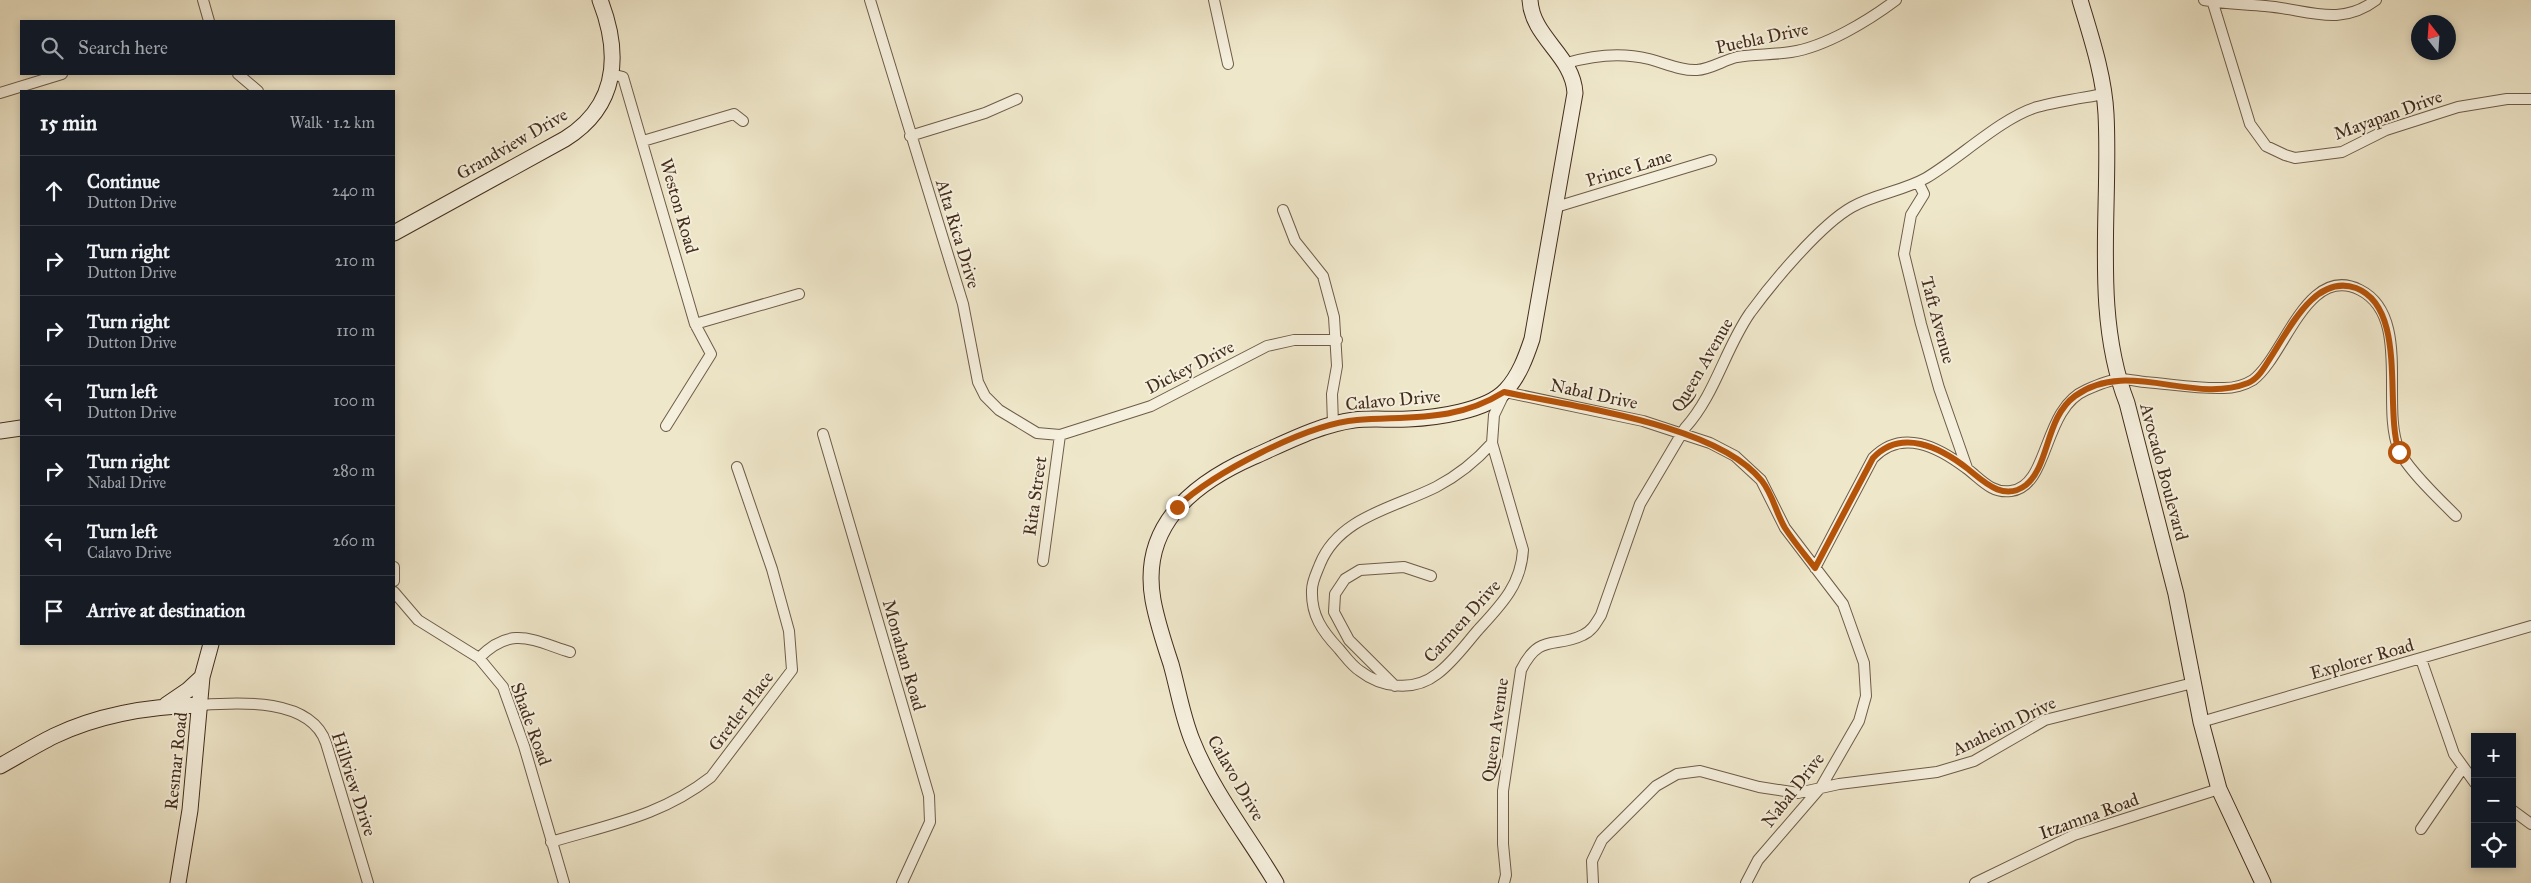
<!DOCTYPE html>
<meta charset="utf-8">
<style>
body{margin:0;font-family:"IM FELL Great Primer",serif;background:#242831;color:#f1f3f6}
.controls{position:absolute;right:15px;bottom:15px;display:grid;overflow:hidden;border-radius:0px;box-shadow:0 2px 8px #0003}
.controls button{width:45px;height:45px;display:grid;place-items:center;padding:0;border:0;border-bottom:1px solid #363941;background:#171b24;color:#f1f3f6;font:25px sans-serif}
.compass{position:absolute;left:2411px;top:15px;width:45px;height:45px;border-radius:50%;background:#171b24;box-shadow:0 2px 8px #0003;rotate:343deg}
.stop{position:absolute;width:15px;height:15px;margin:-11px;border:4px solid #b45309;border-radius:50%;background:#fff}
.stop.end{background:#b45309;border-color:#fff;box-shadow:0 1px 5px #0008}
.list{margin:0;padding:0;list-style:none}
h2{display:flex;justify-content:space-between;align-items:center;height:65px;margin:0;padding:0 20px;font-size:21px}
h2 small{font-size:16px;font-weight:400;color:#9ea1a6}
.list li{display:grid;grid-template-columns:32px 1fr auto;gap:15px;align-items:center;box-sizing:border-box;height:70px;padding:0 20px;border-top:1px solid #363941}
.list b{display:block;font-size:19px;white-space:nowrap}
.list p{margin:0;font-size:16px;white-space:nowrap;color:#9ea1a6}
.list em{font-size:16px;font-style:normal;color:#9ea1a6}
.icon{flex:none;width:28px;height:28px;fill:none;stroke:currentColor;stroke-width:2;stroke-linecap:round;stroke-linejoin:round}
.map{position:relative;flex:none;width:2531px;height:883px;overflow:hidden}
.search{position:absolute;background:#171b24;box-shadow:0 2px 8px #0003;left:20px;top:20px;width:375px;height:55px;display:flex;align-items:center;gap:12px;box-sizing:border-box;padding:0 18px;border-radius:0px;color:#9ea1a6;font-size:19px}
.panel{position:absolute;background:#171b24;box-shadow:0 2px 8px #0003;left:20px;top:90px;width:375px;height:555px;border-radius:0px}
.map>svg:first-child{display:block}
.lines{fill:none;stroke-linecap:round;stroke-linejoin:round}
.street-casing{stroke:#6e5c48;stroke-width:12}
.secondary-casing{stroke:#432d1c;stroke-width:17}
.street{stroke:#f5efdd;stroke-width:10}
.secondary{stroke:#f5efdd;stroke-width:15}
.route{stroke:#b45309;stroke-width:6}
.labels{text-anchor:middle;dominant-baseline:central;stroke-width:4;stroke-linejoin:round;paint-order:stroke}
.street-label{font-size:18px;fill:#432d1c;stroke:#f5efdd}
</style>
<div class="map">
<svg width="2531" height="883" viewBox="0 0 2531 883">
<rect width="100%" height="100%" fill="#efe7ca"/>
<filter id="stains"><feTurbulence type="fractalNoise" baseFrequency=".004" numOctaves="4"/><feColorMatrix values="0 0 0 0 .2 0 0 0 0 .09 0 0 0 0 .02 0 0 0 .5 -.17"/></filter>
<radialGradient id="worn" r=".72"><stop offset=".6" stop-color="#630" stop-opacity="0"/><stop offset="1" stop-color="#630" stop-opacity=".3"/></radialGradient>
<g class="lines">
<g class="street-casing">
<path id="street" d="M203,0L209,21
M870,0L963,304L978,382L985,396L999,410L1037,433L1060,435L1151,406L1267,346L1294,340H1337
M1214,0L1228,64
M2204,0C2225,4 2244,4 2265,6C2306,9 2339,28 2376,0
M2212,0L2250,124L2266,146L2285,155L2295,158L2342,152L2386,130L2458,107L2507,99H2531
M1567,63C1594,55 1621,52 1649,59C1665,63 1681,71 1697,70C1711,69 1724,60 1737,57C1755,54 1773,55 1791,52C1825,47 1868,21 1896,0
M238,74L258,91
M611,74L623,77L695,324L711,354L666,426
M0,93L62,74
M910,136L985,113L1017,99
M643,141L734,114L743,121
M1918,182L1924,194L1911,215L1904,254L1921,324L1939,388L1967,468
M1556,207L1711,160
M1283,210L1295,241L1323,276L1334,317L1337,366L1332,394L1333,424
M695,324L799,294
M823,434L929,796L930,822L902,883
M1492,443L1523,550C1521,585 1501,605 1478,630C1465,645 1453,662 1437,674C1414,692 1382,688 1360,671C1352,666 1345,656 1339,649C1322,631 1311,615 1312,590C1312,581 1317,572 1320,564C1339,517 1394,508 1436,487C1457,476 1476,461 1492,443L1494,415L1505,392L1643,421L1710,443L1735,456L1761,480L1785,528L1843,604L1864,663L1866,696L1859,721L1821,787L1758,860L1746,883
M1043,561L1060,435
M394,567V581
M1815,568L1873,458C1902,428 1938,447 1966,468C1980,478 1991,494 2011,491C2050,486 2042,409 2086,390C2095,386 2109,380 2119,379C2127,379 2137,381 2145,382C2171,384 2197,389 2224,388C2233,388 2245,385 2253,380C2285,356 2307,263 2360,290C2412,316 2380,406 2399,450C2406,468 2441,501 2456,516
M394,592L418,620L479,658L503,687L524,746L564,883
M479,658C511,625 532,640 570,652
M2421,659L2454,754L2475,783
M1395,686L1349,640L1334,612L1335,594L1345,579L1360,570L1404,567L1431,576
M201,705C240,702 311,698 326,743L368,883
M2201,722L2531,626
M2512,810L2531,824
M2421,829L2462,769
M551,842C611,824 661,816 711,777L792,670L789,631L772,569L737,467
M1504,883L1506,875L1503,844V791L1521,670C1540,632 1555,649 1583,635C1592,631 1596,623 1601,615L1640,504L1685,428C1715,395 1725,349 1750,313C1772,283 1820,225 1852,207C1875,194 1903,191 1926,178C1960,158 2001,118 2037,107C2059,101 2082,98 2104,94
M1593,883L1592,861L1602,840L1656,786L1677,774L1700,771L1759,787L1798,793L1839,784L1937,772L1974,761L2045,720L2193,683
M1975,883L2074,835L2219,789"/>
</g>
<g class="secondary-casing">
<path id="secondary" d="M2080,0C2091,37 2104,75 2106,114C2111,209 2092,313 2127,403L2176,594L2201,722L2219,789L2263,883
M394,233L565,139C618,106 621,54 600,0
M0,431L21,428
M166,705L188,690L202,677
M0,766C18,756 36,745 54,736C100,714 150,706 201,705
M178,883L190,810L202,677L211,644
M1276,883C1248,836 1212,791 1192,740C1182,715 1178,689 1171,664C1164,643 1157,622 1153,600C1140,526 1192,484 1253,457C1285,443 1318,425 1354,420C1372,418 1390,420 1408,419C1435,418 1487,411 1506,390C1519,376 1526,357 1532,339L1575,93C1573,55 1532,38 1530,0"/>
</g>
<use href="#street" class="street"/>
<use href="#secondary" class="secondary"/>
</g>
<g class="lines">
<path class="route" d="M1177,507C1213,473 1307,424 1357,420C1411,416 1456,422 1504,392C1574,407 1717,424 1762,481C1773,495 1776,513 1785,528C1794,542 1805,555 1815,568L1873,458C1901,428 1940,447 1968,469C1984,482 2004,502 2026,485C2050,465 2045,418 2075,396C2127,358 2192,405 2248,383C2258,379 2264,368 2269,360C2288,332 2314,273 2356,288C2408,308 2384,407 2399,452"/>
</g>
<g class="labels">
<g class="street-label">
<text transform="translate(1762 38) rotate(-12)">Puebla Drive</text>
<text transform="translate(2388 115) rotate(-20)">Mayapan Drive</text>
<text transform="translate(512 144) rotate(-30)">Grandview Drive</text>
<text transform="translate(1629 168) rotate(-17)">Prince Lane</text>
<text transform="translate(679 206) rotate(74)">Weston Road</text>
<text transform="translate(958 234) rotate(73)">Alta Rica Drive</text>
<text transform="translate(1938 320) rotate(75)">Taft Avenue</text>
<text transform="translate(1702 365) rotate(-60)">Queen Avenue</text>
<text transform="translate(1190 367) rotate(-27)">Dickey Drive</text>
<text transform="translate(1594 394) rotate(12)">Nabal Drive</text>
<text transform="translate(1393 400) rotate(-5)">Calavo Drive</text>
<text transform="translate(2164 472) rotate(75)">Avocado Boulevard</text>
<text transform="translate(1035 496) rotate(-82)">Rita Street</text>
<text transform="translate(1462 621) rotate(-48)">Carmen Drive</text>
<text transform="translate(904 655) rotate(74)">Monahan Road</text>
<text transform="translate(2362 659) rotate(-16)">Explorer Road</text>
<text transform="translate(741 711) rotate(-53)">Gretler Place</text>
<text transform="translate(531 724) rotate(70)">Shade Road</text>
<text transform="translate(2004 726) rotate(-26)">Anaheim Drive</text>
<text transform="translate(1495 730) rotate(-82)">Queen Avenue</text>
<text transform="translate(176 761) rotate(-84)">Resmar Road</text>
<text transform="translate(1236 778) rotate(60)">Calavo Drive</text>
<text transform="translate(354 784) rotate(72)">Hillview Drive</text>
<text transform="translate(1793 790) rotate(-52)">Nabal Drive</text>
<text transform="translate(2089 816) rotate(-20)">Itzamna Road</text>
</g>
</g>
<rect width="100%" height="100%" filter="url(#stains)"/>
<rect width="100%" height="100%" fill="url(#worn)"/>
</svg>
<div class="controls">
<button>+</button>
<button>−</button>
<button><svg class="icon" aria-label="locate" viewBox="0 0 24 24"><circle cx="12" cy="12" r="6"/><path d="M12 2v4M12 18v4M2 12h4M18 12h4"/></svg></button>
</div>
<svg class="compass" viewBox="-18 -18 36 36"><path d="M0-13l5 13h-10z" fill="#e53935"/><path d="M0 13l5-13h-10z" fill="#9ea1a6"/></svg>
<div class="stop" style="left:2399px;top:452px"></div>
<div class="stop end" style="left:1177px;top:507px"></div>
<div class="search"><svg class="icon" aria-label="search" viewBox="0 0 24 24"><circle cx="10" cy="10" r="6"/><path d="M15 15l6 6"/></svg>Search here</div>
<section class="panel">
<h2>15 min<small>Walk · 1.2 km</small></h2>
<ul class="list">
<li><svg class="icon" aria-label="ahead" viewBox="0 0 24 24"><path d="M12 20V5M6 11l6-6 6 6"/></svg><div><b>Continue</b><p>Dutton Drive</p></div><em>240 m</em></li>
<li><svg class="icon" aria-label="right" viewBox="0 0 24 24"><path d="M7 20v-9h11M14 6l5 5-5 5"/></svg><div><b>Turn right</b><p>Dutton Drive</p></div><em>210 m</em></li>
<li><svg class="icon" aria-label="right" viewBox="0 0 24 24"><path d="M7 20v-9h11M14 6l5 5-5 5"/></svg><div><b>Turn right</b><p>Dutton Drive</p></div><em>110 m</em></li>
<li><svg class="icon" aria-label="left" viewBox="0 0 24 24"><path d="M17 20v-9H6M10 6l-5 5 5 5"/></svg><div><b>Turn left</b><p>Dutton Drive</p></div><em>100 m</em></li>
<li><svg class="icon" aria-label="right" viewBox="0 0 24 24"><path d="M7 20v-9h11M14 6l5 5-5 5"/></svg><div><b>Turn right</b><p>Nabal Drive</p></div><em>280 m</em></li>
<li><svg class="icon" aria-label="left" viewBox="0 0 24 24"><path d="M17 20v-9H6M10 6l-5 5 5 5"/></svg><div><b>Turn left</b><p>Calavo Drive</p></div><em>260 m</em></li>
<li><svg class="icon" aria-label="arrive" viewBox="0 0 24 24"><path d="M6 21V4h12l-3 4 3 4H6"/></svg><div><b>Arrive at destination</b></div></li>
</ul>
</section>
</div>
